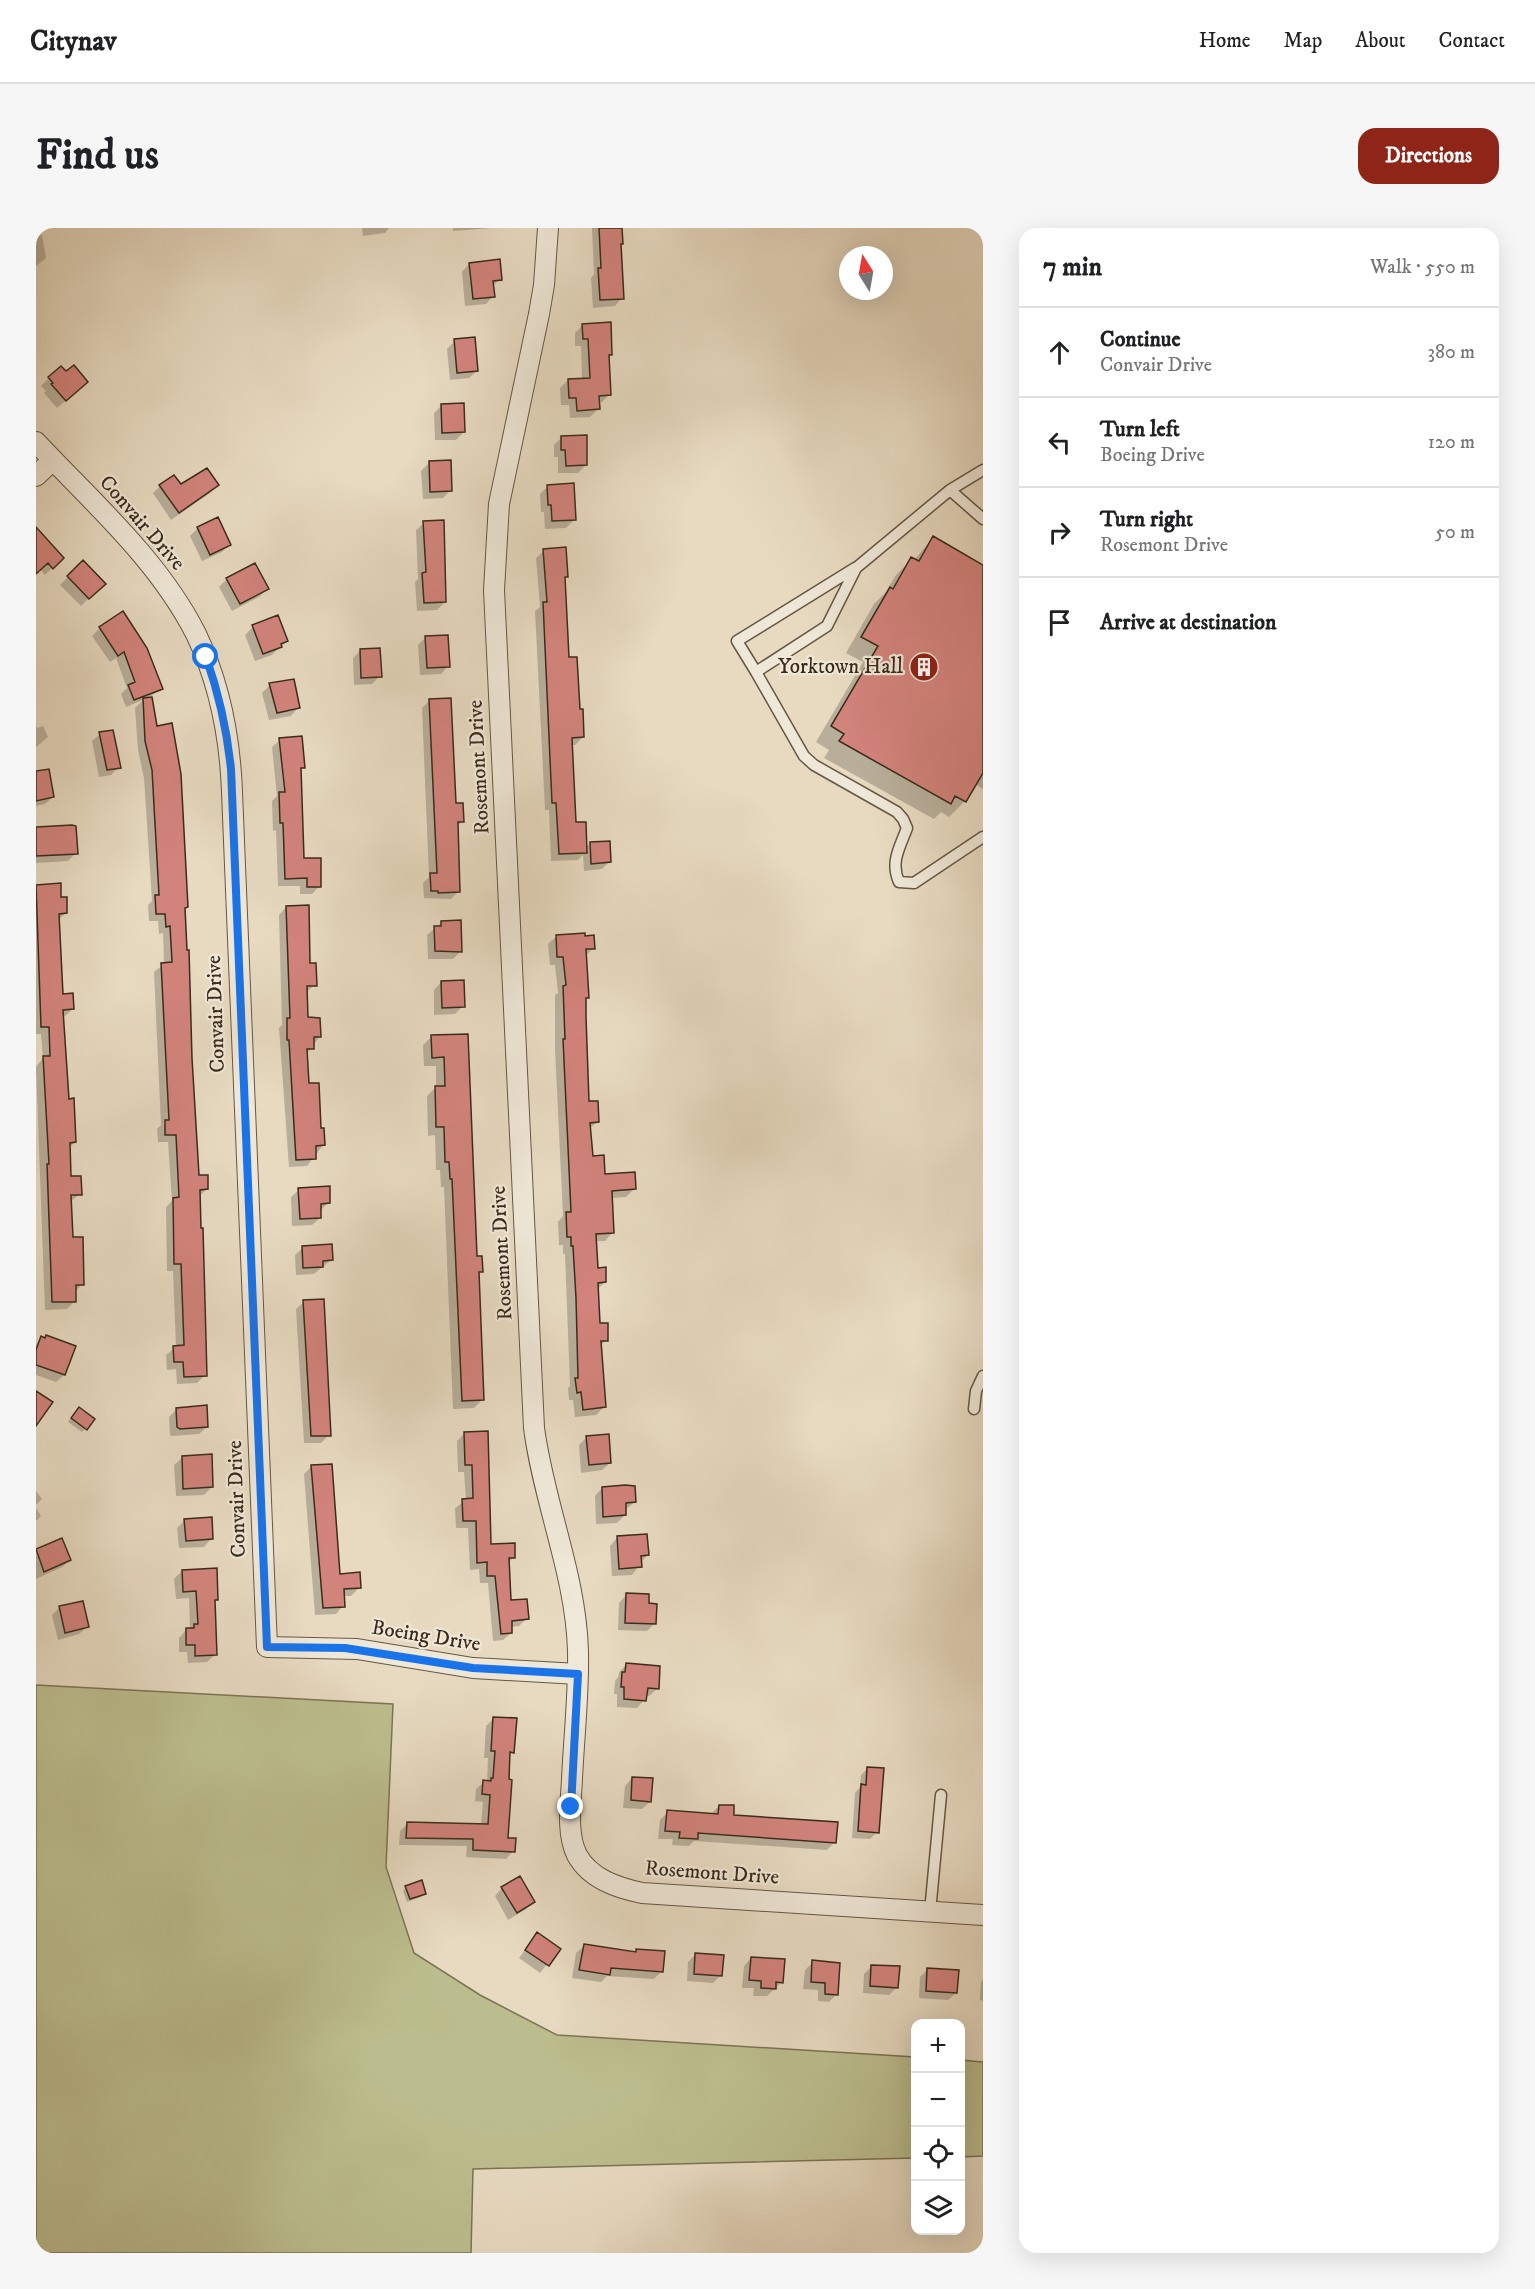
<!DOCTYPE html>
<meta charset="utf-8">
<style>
body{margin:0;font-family:"IM FELL DW Pica",serif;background:#f6f6f6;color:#202124}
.controls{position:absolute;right:18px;bottom:18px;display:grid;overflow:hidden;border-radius:12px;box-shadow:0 6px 24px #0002}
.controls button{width:54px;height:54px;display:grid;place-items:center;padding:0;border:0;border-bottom:2px solid #e0e0e0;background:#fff;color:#202124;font:30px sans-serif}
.compass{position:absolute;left:803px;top:18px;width:54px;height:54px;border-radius:50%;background:#fff;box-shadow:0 6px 24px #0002;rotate:349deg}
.stop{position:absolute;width:18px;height:18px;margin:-14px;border:4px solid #1a73e8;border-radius:50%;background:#fff}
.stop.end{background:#1a73e8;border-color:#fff;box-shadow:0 2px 6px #0008}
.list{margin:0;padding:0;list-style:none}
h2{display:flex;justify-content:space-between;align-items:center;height:78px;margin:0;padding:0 24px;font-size:26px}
h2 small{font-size:20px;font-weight:400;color:#757577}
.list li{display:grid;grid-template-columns:39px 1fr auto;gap:18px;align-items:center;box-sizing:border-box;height:90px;padding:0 24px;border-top:2px solid #e0e0e0}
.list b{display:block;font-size:22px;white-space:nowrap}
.list p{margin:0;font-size:20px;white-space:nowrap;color:#757577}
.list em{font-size:20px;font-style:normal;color:#757577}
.icon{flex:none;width:33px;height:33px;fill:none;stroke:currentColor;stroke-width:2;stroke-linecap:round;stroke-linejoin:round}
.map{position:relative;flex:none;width:947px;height:2025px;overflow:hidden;border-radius:18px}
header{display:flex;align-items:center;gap:36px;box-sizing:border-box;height:84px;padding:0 30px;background:#fff;border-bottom:2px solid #e0e0e0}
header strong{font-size:28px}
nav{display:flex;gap:33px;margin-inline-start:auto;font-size:21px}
.intro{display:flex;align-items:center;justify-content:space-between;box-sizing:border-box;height:144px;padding:0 36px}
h1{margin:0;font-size:42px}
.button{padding:15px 27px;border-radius:18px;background:#8f2418;color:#fff;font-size:21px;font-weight:700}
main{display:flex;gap:36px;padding:0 36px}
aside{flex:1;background:#fff;border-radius:18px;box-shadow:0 6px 24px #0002}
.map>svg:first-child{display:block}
.green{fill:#bcbd8e;stroke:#7c7454;stroke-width:1.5}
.shadow{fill:#0003}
.building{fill:#d2837c;stroke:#3b2b1b;stroke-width:1.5}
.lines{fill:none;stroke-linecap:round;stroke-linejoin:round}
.lane-casing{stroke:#665744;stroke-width:13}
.street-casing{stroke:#665744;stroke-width:22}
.lane{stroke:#efe7d7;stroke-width:10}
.street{stroke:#efe7d7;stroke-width:20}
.route{stroke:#1a73e8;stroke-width:8}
.labels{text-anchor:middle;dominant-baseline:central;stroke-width:4.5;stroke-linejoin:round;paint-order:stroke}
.street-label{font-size:21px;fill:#3b2b1b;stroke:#efe7d7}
.poi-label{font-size:21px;fill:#3b2b1b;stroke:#efe7d7;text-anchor:end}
</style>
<header>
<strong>Citynav</strong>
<nav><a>Home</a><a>Map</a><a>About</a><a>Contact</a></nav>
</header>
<div class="intro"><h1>Find us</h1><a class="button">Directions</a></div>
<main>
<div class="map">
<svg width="947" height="2025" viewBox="0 0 947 2025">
<rect width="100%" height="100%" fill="#e7dac1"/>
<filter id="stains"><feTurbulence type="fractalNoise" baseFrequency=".00333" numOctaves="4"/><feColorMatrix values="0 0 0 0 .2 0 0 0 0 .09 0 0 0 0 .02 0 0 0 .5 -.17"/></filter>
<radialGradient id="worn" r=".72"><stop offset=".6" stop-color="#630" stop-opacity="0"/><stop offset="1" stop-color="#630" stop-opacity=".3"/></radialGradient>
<path class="green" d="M0,1457L357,1476L350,1639L378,1725L444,1767L521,1807L879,1829V1930L437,1941L435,2025H0Z
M925,1832L947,1834V1928L925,1929Z"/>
<path class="shadow" d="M326,0H353L349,5L327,8Z
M417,0H456L417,3Z
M556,0H585L586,70L579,78L557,80L555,50L558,46Z
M6,7L10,30L0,38V8Z
M433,36L464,51L456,59L457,68L450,76L429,78L426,44Z
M547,97L575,126L571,129L574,166L566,174H562V181L554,189L534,190L533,177H525L524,160L532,152H546L545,118H539V105Z
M419,113L441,143L433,150L414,152L411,121Z
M13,150L43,162L21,180L8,165L10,163L5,158Z
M406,177L428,204L420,212H399L398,185Z
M526,209L550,237L542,245H522V229H518V217Z
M393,235L415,262L407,270L387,271L385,243Z
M182,257L174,265L135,292L117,265L124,258Z
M512,258L538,292L530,300L509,301L508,284H505L504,266Z
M388,295L409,374L401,382L381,383L379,354L382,351L380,302Z
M162,300L193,317L186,324L166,333L154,308Z
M897,310L947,338V561L939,556L929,573L913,589L905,584L898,591L788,530L793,522L780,514L827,434L810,425L838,376L849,365L860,347L876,331L878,332Z
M0,311L26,330L9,347L4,341L0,345Z
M508,323L530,349L527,352L532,431L547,509L539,517H535L539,595L549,620L554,615L573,634L566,641L548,643L547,627L542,632L515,633L513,582H509L499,383L504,379L500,330Z
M47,334L67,356L45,378L24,357Z
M191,351L231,361L223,369L196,383L183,359Z
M217,399L251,412L236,427L219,433L209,407Z
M64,400L125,460L114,469L150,679L148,681L162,949L171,961L162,969L169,1147L161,1155L141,1156L140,1141L131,1142L130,1127L140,1119L137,1043H131L130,979L136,973L132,914H122L121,901L125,897L118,744L128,736L127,705L123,706L122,693H113L112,677L116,673L108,550L102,522L99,480L107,472L90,479L85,466L91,460L80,430L74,434L56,408Z
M390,409L412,438L405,446L384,447L382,417Z
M325,422L344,448L336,456L318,457L317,430Z
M234,457L262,480L255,488L233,492L226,465Z
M394,472L419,577L427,593L420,599L423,663L415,671L388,670L387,655L393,649L386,480Z
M0,497L1,500L7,498L12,509L0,519Z
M64,506L83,539L75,547L63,549L56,513Z
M244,512L267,539L263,543L267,632L284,658L276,666H264V658H242L240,602L237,603L236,573L241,568L236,519Z
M0,544L17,569L9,576L0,578Z
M0,600L40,625L32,633L0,635Z
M23,657L24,671L30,685L22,692L25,768L37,781L29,788H26L32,873L39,914L33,920L34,950L44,966L34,974L35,1010L46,1056L39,1064V1073L31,1081L9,1082L0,839L7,830L5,806H0V658Z
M250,679L279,757L269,765L270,791L284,808L270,827L271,857L288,916L271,938L253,939L243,800L246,797L243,687Z
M405,695L425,723L417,731H392L391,707Z
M521,708L557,720L549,729L551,769L549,772L551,875L561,894L553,901L555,929L568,947L598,961L590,969L575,970L577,1004L569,1013H559L560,1041L569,1054L561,1062L563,1097L570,1112L564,1118L568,1179L560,1187L539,1189L537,1172H533L532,1160L534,1158L529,1026H527V1017H523L522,994L527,988L519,821V767L522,765L519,737H514L512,716Z
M405,754L427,778L419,786L398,787V762Z
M431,807L440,1029L445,1043L441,1047L447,1171L438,1180L417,1181L408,959H405L404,942H400L399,907L392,908L391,868L400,859V838H388L387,817L396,808Z
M263,962L293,974L285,982L284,990L276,997L256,998L255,969Z
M267,1020L295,1032L278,1046L260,1047L259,1027Z
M268,1074L293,1207L285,1215H268L260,1081Z
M6,1110L28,1147L20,1154L0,1147V1116Z
M141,1181L171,1199L163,1206L136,1208L134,1207L133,1189Z
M40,1184L57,1191L46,1204L32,1194Z
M429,1205H450L453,1318L478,1329L472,1335L473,1374L491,1390L483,1398L475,1399V1405L467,1412L457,1413L452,1355H444L443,1341L434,1342L432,1300H420L419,1280L430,1272L428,1244H422L421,1213Z
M550,1210L574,1235L566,1242L545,1245L543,1217Z
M146,1230L176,1259L168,1267L140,1268L138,1237Z
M276,1238L302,1347L323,1360L315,1368H307V1378L300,1386L279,1387L268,1246Z
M566,1260L599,1274L589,1282V1287L581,1295L560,1296L559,1268Z
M0,1263L6,1271L0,1277Z
M0,1280L5,1288L0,1293Z
M149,1292L175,1311L168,1319L143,1320L141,1300Z
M581,1310L611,1327L596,1347L576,1348L574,1318Z
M25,1312L34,1332L26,1339L0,1351V1322Z
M146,1343L181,1371L178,1375L179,1427L171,1434L152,1435L151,1424H143V1410L150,1402H154L153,1370L140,1371L138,1351Z
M590,1367L611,1377L619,1395L611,1403L582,1402L583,1375Z
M24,1379L51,1399L43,1406L22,1412L16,1387Z
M590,1437L621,1461L613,1468H609L608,1472L601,1480L581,1479V1466H578L579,1453L582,1449L583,1444Z
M458,1490L477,1524L472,1528L471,1611L477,1623L470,1631L430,1629L431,1618L363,1617L364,1603L371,1596L445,1597L447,1574L439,1573L440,1561L448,1554H451L452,1530H448L450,1498Z
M832,1540L841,1604L834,1611L816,1610L819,1565L824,1559L825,1547Z
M596,1550L614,1574L606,1581L587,1580L589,1558Z
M683,1578L696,1588L799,1614L791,1622L658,1613L653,1618L636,1617L637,1611H622L624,1592L632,1584L675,1586Z
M370,1659L389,1665L385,1669L371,1674L367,1663Z
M466,1660L498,1674L490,1681L472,1692L459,1668Z
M501,1706L523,1721L504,1745L483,1730Z
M548,1718L598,1725L601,1723L626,1743L618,1751L571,1748L565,1754L536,1750L540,1725Z
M660,1726L685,1747L677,1755L651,1753L652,1734Z
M715,1730L746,1754L731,1768H717L718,1760H706L708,1738Z
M777,1734L801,1766L793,1774L782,1773V1762L767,1761L769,1742Z
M836,1738L861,1759L853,1767L827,1765L828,1746Z
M892,1741L920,1765L912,1772L883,1770L884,1749Z
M947,1751V1773L944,1772L945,1754Z"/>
<path class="building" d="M563,0H586L587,16H585L588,71L564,72L562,40H565Z
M464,31L466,52L457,53L459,69L437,71L433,35Z
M575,94L576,127H573L575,167L563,168L564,181L541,183L540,170H533L532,151L554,150L552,111H547L546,96Z
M439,109L442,143L421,145L418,111Z
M38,137L52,154L30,173L15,156L17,155L12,149L25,138L30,143Z
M428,175L429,204L406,205L405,176Z
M551,207V237L530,238L529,222H525V208Z
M415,232L416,263L394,264L393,233Z
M171,240L183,257L143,285L123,257L138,247L145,256Z
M538,255L540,292L516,293L515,277H512L511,257Z
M182,289L195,317L174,327L161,299Z
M408,292L410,374L388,375L386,345L390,344L387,293Z
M0,299L28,330L17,341L12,335L0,346Z
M897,308L947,337V545L930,574L919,568L915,576L803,513L808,506L795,498L842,418L825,409L854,359L857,361L875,329L883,333Z
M530,319L532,349H529L533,429H541L544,481H547L548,509L536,510L540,594H550L551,625L523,626L520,575H516L514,531L507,374H511L507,321Z
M47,332L70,356L53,371L31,348Z
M219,335L233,361L204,376L190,350Z
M87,383L111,420L127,461L98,472L92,457L99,454L88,424L82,428L63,399Z
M242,387L252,413L245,416L246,419L227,426L216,397Z
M412,407L414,439L391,440L389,408Z
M344,420L346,449L325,450L324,421Z
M258,451L264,480L241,485L233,455Z
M116,469L121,498L136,495L145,546L152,679L149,680L151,722H153L156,830L163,947H172V961L164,962L165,1000H167L171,1148L148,1149L147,1134H138L137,1118L148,1117L145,1036H138L137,970L143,969L140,907H129V892H133L125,735L136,734L134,698L130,699L129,686H120L119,667H123L116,542L109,513L107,470Z
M415,470L420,575H427L428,594H422L424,664L402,665V663H395L394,645H401L393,471Z
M77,502L85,540L71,542L63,504Z
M266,508L269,540H265L268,630H285V659H271V650L249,651L247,595H244L243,564H249L243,510Z
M13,541L18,569L0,573V543Z
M36,597L40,598L42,626L0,628V599Z
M574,613L575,634L555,636L554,614Z
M25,655V669H31V685L23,686L27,766L37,765L38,781L27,782L33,871L38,870L40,914L34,915L35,948H45L46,967H35L37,1009H47L48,1057H40V1074H16L11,936H13L7,828H14L13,799H5L0,657Z
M273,677L274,735H280L281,758H271L272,789L284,790L285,809H278V821H271L273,855H283L285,900H288L289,917L280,918V931L260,932L253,812H251V790H254L250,678Z
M425,692L426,724L399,723L398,698H405V693Z
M549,705V708L558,707L559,721H550L553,770H550V789L553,873H562L563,894L554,895L557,928L568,927L569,946L599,944L600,961L576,963L578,1005L560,1006L562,1040L570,1039V1054L562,1055L564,1095H572V1113H565L570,1179L547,1182L545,1164L541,1165L539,1150H542L540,1070L537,1018H535V1009H531L530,984H535L527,811H529L527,758L530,757L527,729H521L520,707Z
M428,752L429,779L406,780L405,753Z
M432,806L441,1028H446L447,1044H443L448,1172L426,1173L416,951H414L413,934H409L408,899H400L399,858H409L408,829L396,830L395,807Z
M294,958V975L285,976V990L264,991L262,960Z
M296,1016L297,1032L287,1033V1039L267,1040L266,1018Z
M288,1071L295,1208H275L267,1072Z
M10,1107L40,1118L29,1147L0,1137V1122L5,1108L9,1110Z
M0,1163L17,1174L0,1198Z
M171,1177L172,1199L144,1201L141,1199L140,1180Z
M43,1179L59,1191L51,1202L35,1190Z
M452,1203L455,1316L479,1315V1330H473L475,1372L491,1371L493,1391L476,1393V1405L465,1406L459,1348H451V1334L441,1335L440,1293H427L426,1271L437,1270L436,1237H429L428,1204Z
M573,1206L575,1235L553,1237L550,1208Z
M176,1226L177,1259L147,1261L146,1228Z
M296,1236L304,1346L324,1344L325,1360L308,1361L309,1379L287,1380L275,1237Z
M589,1257L599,1258L600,1274L590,1275V1287L567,1289L566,1259Z
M176,1289L177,1311L150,1313L148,1291Z
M611,1306L613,1327L605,1328L606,1339L583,1341L581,1308Z
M26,1310L35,1332L8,1344L0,1321Z
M181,1340L182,1372H179L181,1427L159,1428V1417H150V1400H158V1396H162L160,1363L147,1364L146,1342Z
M590,1365L613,1366V1375L621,1376L620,1396L589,1395Z
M47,1373L53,1399L29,1405L23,1378Z
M590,1435L624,1438L623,1461L612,1460L610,1473L588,1471V1459H585L586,1444H589Z
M457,1489L481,1490L478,1525L474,1524L473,1551L476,1552L472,1610H480L479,1624L437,1622V1611L370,1610L371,1594L452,1596L454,1567L446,1566L447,1552L455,1553V1550H457L459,1523H455Z
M831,1539L848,1540L843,1605L822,1603L825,1556L830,1557Z
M596,1549L617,1550L615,1574L595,1572Z
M683,1577H698V1587L802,1594L800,1615L662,1605V1611L643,1610L644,1604L629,1603L631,1582L682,1586Z
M484,1648L499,1674L481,1685L465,1659Z
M386,1652L390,1666L374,1671L369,1658Z
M501,1704L525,1721L513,1738L489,1722Z
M548,1716L600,1724V1721L629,1723L627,1744L575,1740L574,1747L543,1742Z
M659,1725L688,1727L686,1748L658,1746Z
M715,1729L749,1731L747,1755L740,1754V1761L725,1760V1753L713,1752Z
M776,1732L804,1735L802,1767L789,1766V1755L775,1754Z
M835,1737L864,1738L862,1760L834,1758Z
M891,1740L923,1742L921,1765L890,1763Z"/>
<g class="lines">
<g class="lane-casing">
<path id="lane" d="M947,242L914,262L947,291
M914,262L820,340L791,398L720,444L768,528L778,537L861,584L867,591L871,600C864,619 854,634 863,654L878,655L947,609
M720,444L701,413L819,340
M938,1181L940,1163L947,1148
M894,1684L905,1567"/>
</g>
<g class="street-casing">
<path id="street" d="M512,0L508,57L503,86L463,276L458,362L498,1200C508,1276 540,1347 542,1423C543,1465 538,1508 536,1551C535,1574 530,1605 541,1627C554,1651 582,1660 606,1665L947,1687
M0,214C56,274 122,331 160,406C184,456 194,510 196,564L231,1419L321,1421L437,1440L542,1446
M0,248L17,232"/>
</g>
<use href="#lane" class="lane"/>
<use href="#street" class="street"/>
</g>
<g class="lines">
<path class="route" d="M170,429C183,466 191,502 195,541L231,1419L309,1420L437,1440L542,1446L535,1579"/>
</g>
<defs>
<g id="building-disc" transform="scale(1.5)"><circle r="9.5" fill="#8f2418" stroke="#efe7d7"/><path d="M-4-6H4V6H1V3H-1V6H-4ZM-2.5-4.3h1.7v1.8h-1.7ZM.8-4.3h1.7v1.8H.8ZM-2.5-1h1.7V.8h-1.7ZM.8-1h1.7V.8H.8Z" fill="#fff"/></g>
</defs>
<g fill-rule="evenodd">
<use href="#building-disc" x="888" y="439"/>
</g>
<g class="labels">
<g class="street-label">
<text transform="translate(106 295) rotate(49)">Convair Drive</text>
<text transform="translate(443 539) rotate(-93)">Rosemont Drive</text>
<text transform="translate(180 786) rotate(-92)">Convair Drive</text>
<text transform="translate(466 1025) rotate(-93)">Rosemont Drive</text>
<text transform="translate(201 1271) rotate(-92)">Convair Drive</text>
<text transform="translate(390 1408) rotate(9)">Boeing Drive</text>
<text transform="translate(676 1645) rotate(4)">Rosemont Drive</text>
</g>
<g class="poi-label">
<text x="867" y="439">Yorktown Hall</text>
</g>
</g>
<rect width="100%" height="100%" filter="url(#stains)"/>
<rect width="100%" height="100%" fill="url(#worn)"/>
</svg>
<div class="controls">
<button>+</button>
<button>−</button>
<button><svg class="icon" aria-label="locate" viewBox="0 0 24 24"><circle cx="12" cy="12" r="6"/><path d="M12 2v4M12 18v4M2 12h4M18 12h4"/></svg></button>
<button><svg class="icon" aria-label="layers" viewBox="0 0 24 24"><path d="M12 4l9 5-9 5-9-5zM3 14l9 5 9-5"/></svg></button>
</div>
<svg class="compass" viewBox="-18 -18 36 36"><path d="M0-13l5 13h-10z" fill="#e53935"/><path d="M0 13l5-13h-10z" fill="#757577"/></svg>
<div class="stop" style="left:170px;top:429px"></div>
<div class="stop end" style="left:535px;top:1579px"></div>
</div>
<aside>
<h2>7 min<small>Walk · 550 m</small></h2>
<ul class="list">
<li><svg class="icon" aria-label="ahead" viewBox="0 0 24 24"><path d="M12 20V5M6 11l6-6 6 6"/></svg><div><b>Continue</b><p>Convair Drive</p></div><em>380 m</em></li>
<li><svg class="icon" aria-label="left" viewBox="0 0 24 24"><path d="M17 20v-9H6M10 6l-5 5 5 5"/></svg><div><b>Turn left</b><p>Boeing Drive</p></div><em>120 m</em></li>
<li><svg class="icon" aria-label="right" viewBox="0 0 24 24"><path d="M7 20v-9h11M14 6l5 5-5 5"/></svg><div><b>Turn right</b><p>Rosemont Drive</p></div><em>50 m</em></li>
<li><svg class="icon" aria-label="arrive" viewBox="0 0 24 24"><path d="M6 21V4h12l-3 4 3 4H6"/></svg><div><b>Arrive at destination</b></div></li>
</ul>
</aside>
</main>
